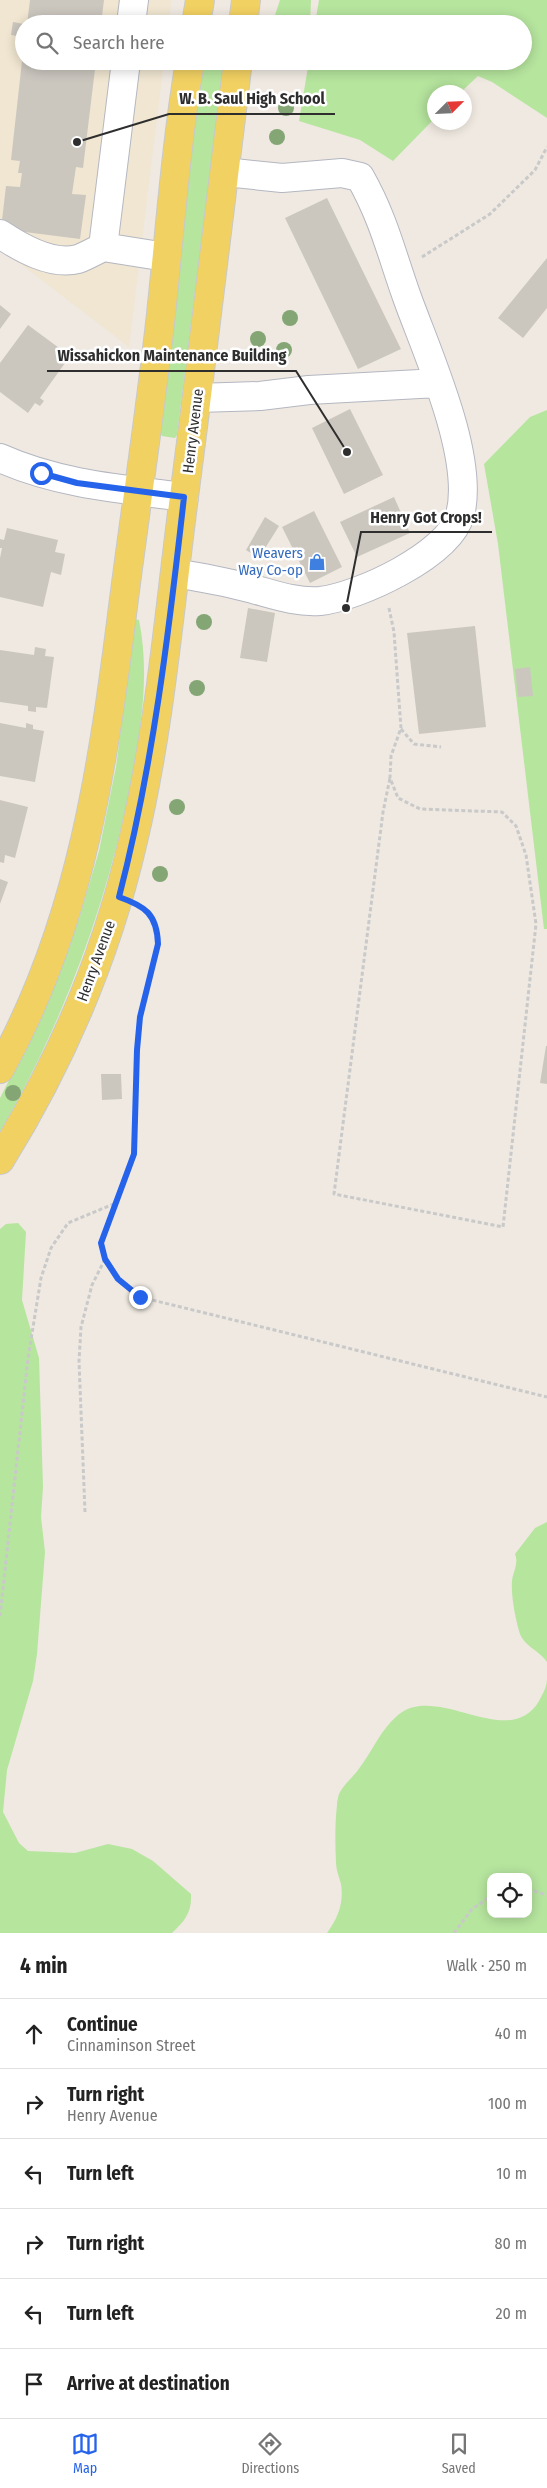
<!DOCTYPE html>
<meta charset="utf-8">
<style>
body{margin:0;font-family:"Fira Sans Condensed",sans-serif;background:#f6f6f6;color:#222}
.controls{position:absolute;right:15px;bottom:15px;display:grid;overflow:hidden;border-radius:10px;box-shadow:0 2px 12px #0003}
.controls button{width:45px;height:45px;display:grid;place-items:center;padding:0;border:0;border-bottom:1px solid #e0e0e0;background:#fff;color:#222;font:25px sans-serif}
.compass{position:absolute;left:427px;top:85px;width:45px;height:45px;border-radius:50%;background:#fff;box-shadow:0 2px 12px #0003;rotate:66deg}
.stop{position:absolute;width:15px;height:15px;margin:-11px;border:4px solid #2563eb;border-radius:50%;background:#fff}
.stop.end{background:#2563eb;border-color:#fff;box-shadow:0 1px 5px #0008}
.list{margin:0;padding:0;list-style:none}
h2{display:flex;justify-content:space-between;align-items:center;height:65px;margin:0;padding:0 20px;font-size:21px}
h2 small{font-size:16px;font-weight:400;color:#767676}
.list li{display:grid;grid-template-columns:32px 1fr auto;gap:15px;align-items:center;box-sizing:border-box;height:70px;padding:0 20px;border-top:1px solid #e0e0e0}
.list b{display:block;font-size:19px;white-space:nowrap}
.list p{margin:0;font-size:16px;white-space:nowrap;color:#767676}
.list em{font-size:16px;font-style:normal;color:#767676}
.icon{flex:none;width:28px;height:28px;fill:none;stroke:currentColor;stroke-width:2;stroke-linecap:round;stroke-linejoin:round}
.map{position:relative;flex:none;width:547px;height:1933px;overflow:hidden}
.search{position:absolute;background:#fff;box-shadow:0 2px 12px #0003;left:15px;right:15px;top:15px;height:55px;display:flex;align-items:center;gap:12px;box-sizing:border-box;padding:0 18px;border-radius:28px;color:#767676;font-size:19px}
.sheet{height:485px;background:#fff}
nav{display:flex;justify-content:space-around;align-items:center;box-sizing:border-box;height:70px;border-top:1px solid #e0e0e0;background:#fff;font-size:14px;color:#767676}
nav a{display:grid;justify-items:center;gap:2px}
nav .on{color:#2563eb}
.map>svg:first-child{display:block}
.education{fill:#f0e6d1}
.green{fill:#b6e59e;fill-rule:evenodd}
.building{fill:#cbc7bf}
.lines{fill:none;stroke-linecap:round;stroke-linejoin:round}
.minor-casing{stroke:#b4b7c1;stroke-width:30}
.major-casing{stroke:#c9c9c9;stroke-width:30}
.path{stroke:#c9c9c9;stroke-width:3;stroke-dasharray:4 2.5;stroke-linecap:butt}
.minor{stroke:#fff;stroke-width:28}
.major{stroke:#f2d163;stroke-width:28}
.tree{fill:#84a574}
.route{stroke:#2563eb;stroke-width:6}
.labels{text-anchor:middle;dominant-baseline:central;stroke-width:5;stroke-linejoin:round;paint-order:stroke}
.street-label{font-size:15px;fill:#2e2e2e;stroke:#fff}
.shop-label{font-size:15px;fill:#366cbe;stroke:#fff;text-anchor:end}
.leader{fill:none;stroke:#2e2e2e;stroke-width:2}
.callout-dot{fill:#2e2e2e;stroke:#fff;stroke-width:2}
.callout-label{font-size:16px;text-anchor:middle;font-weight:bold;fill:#2e2e2e;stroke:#fff;stroke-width:5;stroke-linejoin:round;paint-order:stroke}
</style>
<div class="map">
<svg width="547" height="1933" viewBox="0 0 547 1933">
<rect width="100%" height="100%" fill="#efe9e1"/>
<path class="education" d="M0,0H171L169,24H24V61H164L129,347L0,248Z"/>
<path class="green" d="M280,0H311L310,24H277L275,15Z
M319,0H547V118L492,82L478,76L461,92H434V119L393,161L360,140L299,121L309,61H523V24H315Z
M205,61H224L177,435L175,438L162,436L160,433C176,309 183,184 205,61Z
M547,410V929H544L498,544L484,464L530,417Z
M135,619L139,620C150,674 141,729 131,782C107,905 63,1023 0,1132V1098L35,1029L60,971L80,916L99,851L116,767Z
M18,1223L26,1232L22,1300L39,1358L43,1487L41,1517L45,1552L37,1654L33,1681L7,1770L3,1812L19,1843L28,1851L75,1853L108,1844L132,1849L153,1861L191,1894C192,1912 185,1921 172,1933H0V1229L6,1224Z
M547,1522V1662C539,1650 523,1646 519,1631C515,1616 511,1596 512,1581C513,1572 519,1563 515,1554L535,1528Z
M547,1680V1933H327C338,1918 344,1903 341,1884C339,1877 336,1869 336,1862C335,1843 335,1823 337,1805C337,1802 338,1797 339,1794C343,1785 353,1777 358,1770C372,1752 380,1730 398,1715C437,1682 509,1752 539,1701C543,1693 546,1689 547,1680ZM491,1877H528V1914H491Z"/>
<path class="building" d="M30,0H104L101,24H27Z
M13,22L24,24V37L11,35Z
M22,61H96L83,168L76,167L72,194L86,195L80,239L1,229L6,186L20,187L22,173H18L20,161L11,160Z
M327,198L401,349L358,369L285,218Z
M547,258V308L523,338L498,318Z
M0,305L11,314L0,329Z
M28,325L70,356L40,398L44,401L40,406L35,403L28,413L0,392V363Z
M350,409L383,475L344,494L312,428Z
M394,497L410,533L357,557L340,522Z
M314,511L342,567L310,583L282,527Z
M265,517L279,526L259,558L246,550Z
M7,528L58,540L55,552L65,554L61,575L51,572L43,607L0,597V558L2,548H0V539L4,540Z
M248,608L275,613L267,662L240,658Z
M475,626L486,727L419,734L407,633Z
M35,647L46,649L45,656L54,657L47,708L36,707V712L28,711V706L0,702V650L34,655Z
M530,667L533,696L518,697L515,669Z
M0,723L26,728V723L33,725V729L44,731L35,782L0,776Z
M0,800L28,807L15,858L5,855L4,863L0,862Z
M0,879L8,882L0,904Z
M546,1046H547V1084L540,1083Z
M101,1074H121L122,1099L102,1100Z"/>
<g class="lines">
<g class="minor-casing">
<path id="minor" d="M131,24L134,0
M126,61L103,247L166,257
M0,234C21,248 52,266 78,259C86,256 95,251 103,247
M197,398L260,396L309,390L438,383
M0,458C58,484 121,489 184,497
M175,573C199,577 222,581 245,587C270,593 294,603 320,601C358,597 449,555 460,515C475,458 428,355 408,300C392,256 384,219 360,177L342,173L282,178L225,172"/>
</g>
<g class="major-casing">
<path id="major" d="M196,24L200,0
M243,24L246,0
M0,1069C83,919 104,759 125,591C137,499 151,406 161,314C170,229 176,145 190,61
M0,1160C61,1062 107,954 133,841C160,728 169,612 184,497C203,352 220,207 238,61"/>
</g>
<path class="path" d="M422,257L490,214L535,170L547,147
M389,608L394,632L401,728L391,756L390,778L398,798L420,809L502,812L516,826L526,855L536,924L503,1227L334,1194L383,812L390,778
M401,729L414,744L441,747
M144,908L155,922L158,944L140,1017L137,1050L134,1154L101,1243L105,1259L118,1279L140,1297L547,1397
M85,1512L79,1361L81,1327L92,1285L105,1259
M0,1616L28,1358L41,1278L51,1248L68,1223L116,1203
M528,1889L547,1895
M454,1933L472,1909L491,1896"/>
<use href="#minor" class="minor"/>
<use href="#major" class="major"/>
</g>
<g class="tree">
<circle cx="286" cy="108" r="8"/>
<circle cx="277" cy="137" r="8"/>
<circle cx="290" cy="318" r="8"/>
<circle cx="258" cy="339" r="8"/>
<circle cx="284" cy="350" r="8"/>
<circle cx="204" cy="622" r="8"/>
<circle cx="197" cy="688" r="8"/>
<circle cx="177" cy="807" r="8"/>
<circle cx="160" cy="874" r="8"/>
<circle cx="13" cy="1093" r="8"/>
</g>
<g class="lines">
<path class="route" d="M41,473L77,483L184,497C169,631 153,766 119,897C145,906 157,914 158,944L140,1017L137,1050L134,1154L101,1243L105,1259L118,1279L140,1297"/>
</g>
<defs>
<g id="shop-bare" transform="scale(1.35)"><path d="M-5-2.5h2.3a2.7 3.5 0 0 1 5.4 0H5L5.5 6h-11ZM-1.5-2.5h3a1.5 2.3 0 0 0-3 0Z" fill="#3f7fe0" stroke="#fff" stroke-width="2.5" paint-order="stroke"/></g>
</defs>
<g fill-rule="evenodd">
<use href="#shop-bare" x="317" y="562"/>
</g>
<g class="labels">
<g class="street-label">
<text transform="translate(193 431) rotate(-83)">Henry Avenue</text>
<text transform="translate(96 961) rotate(-70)">Henry Avenue</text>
</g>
<g class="shop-label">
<text x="303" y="553">Weavers<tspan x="303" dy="17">Way Co-op</tspan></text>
</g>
</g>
<path class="leader" d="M77 142L169 114H335M347 452L296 371H47M346 608L361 532H492"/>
<g class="callout-dot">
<circle cx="77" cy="142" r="5"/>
<circle cx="347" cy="452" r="5"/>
<circle cx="346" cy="608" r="5"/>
</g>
<g class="callout-label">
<text x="252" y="104">W. B. Saul High School</text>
<text x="172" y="361">Wissahickon Maintenance Building</text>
<text x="426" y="523">Henry Got Crops!</text>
</g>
</svg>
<div class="controls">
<button><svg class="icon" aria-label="locate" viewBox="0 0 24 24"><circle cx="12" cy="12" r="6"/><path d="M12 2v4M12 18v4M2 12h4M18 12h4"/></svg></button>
</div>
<svg class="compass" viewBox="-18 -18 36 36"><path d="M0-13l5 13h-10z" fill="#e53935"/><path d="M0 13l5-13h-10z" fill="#767676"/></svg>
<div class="stop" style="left:41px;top:473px"></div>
<div class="stop end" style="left:140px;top:1297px"></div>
<div class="search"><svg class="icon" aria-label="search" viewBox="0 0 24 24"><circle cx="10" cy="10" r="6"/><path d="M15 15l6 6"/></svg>Search here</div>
</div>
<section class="sheet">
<h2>4 min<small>Walk · 250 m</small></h2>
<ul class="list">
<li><svg class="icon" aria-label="ahead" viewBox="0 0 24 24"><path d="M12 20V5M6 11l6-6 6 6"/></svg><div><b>Continue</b><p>Cinnaminson Street</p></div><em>40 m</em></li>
<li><svg class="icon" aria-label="right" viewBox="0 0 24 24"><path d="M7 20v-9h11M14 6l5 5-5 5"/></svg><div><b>Turn right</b><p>Henry Avenue</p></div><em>100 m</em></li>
<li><svg class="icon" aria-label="left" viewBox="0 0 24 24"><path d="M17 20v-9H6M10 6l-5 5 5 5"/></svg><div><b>Turn left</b></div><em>10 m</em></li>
<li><svg class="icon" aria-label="right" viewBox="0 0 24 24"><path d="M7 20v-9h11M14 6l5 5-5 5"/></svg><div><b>Turn right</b></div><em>80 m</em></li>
<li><svg class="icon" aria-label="left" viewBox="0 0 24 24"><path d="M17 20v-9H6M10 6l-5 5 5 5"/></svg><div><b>Turn left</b></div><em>20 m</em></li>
<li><svg class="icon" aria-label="arrive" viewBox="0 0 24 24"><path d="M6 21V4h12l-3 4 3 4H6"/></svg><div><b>Arrive at destination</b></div></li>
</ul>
</section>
<nav>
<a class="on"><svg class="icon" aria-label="map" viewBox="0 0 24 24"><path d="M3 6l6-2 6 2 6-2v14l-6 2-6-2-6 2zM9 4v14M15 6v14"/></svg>Map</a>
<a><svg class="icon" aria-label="directions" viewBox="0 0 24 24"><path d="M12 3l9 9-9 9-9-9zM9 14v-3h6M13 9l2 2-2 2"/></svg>Directions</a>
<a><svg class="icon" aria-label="saved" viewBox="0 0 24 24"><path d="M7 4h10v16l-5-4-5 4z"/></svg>Saved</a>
</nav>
